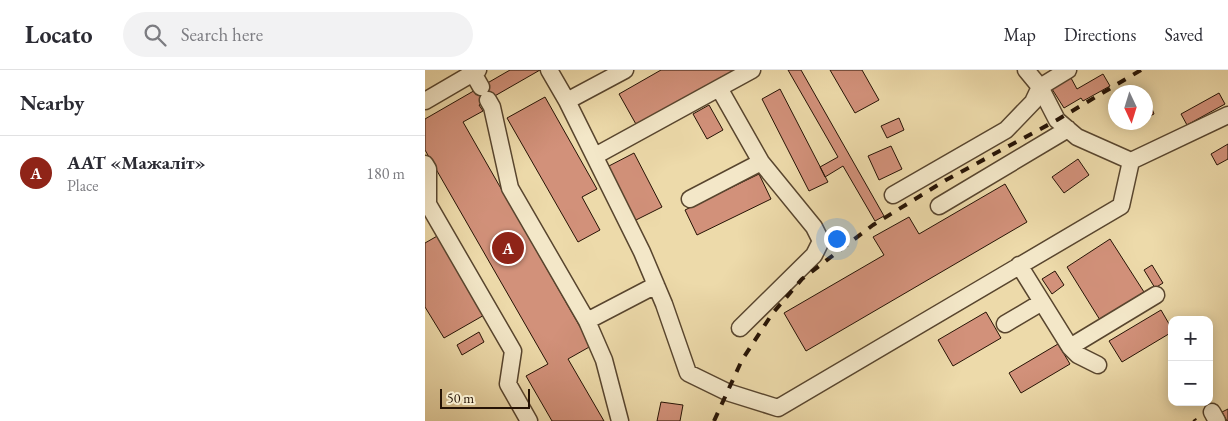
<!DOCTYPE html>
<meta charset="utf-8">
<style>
body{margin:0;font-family:"EB Garamond",serif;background:#f2f2f3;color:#2b2b33}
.controls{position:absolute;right:15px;bottom:15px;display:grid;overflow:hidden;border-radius:10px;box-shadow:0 2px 12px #0003}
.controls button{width:45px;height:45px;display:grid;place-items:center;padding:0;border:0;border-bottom:1px solid #e1e1e2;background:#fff;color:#2b2b33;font:25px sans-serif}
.compass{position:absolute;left:683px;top:15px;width:45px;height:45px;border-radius:50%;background:#fff;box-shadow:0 2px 12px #0003;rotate:176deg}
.scale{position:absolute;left:15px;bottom:12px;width:90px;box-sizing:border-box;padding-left:5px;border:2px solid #261305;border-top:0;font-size:14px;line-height:18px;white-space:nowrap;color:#261305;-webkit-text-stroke:4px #f3e7c8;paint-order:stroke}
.you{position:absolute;left:411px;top:168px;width:18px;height:18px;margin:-12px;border:4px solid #fff;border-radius:50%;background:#1a73e8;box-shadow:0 0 0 8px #1a73e833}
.badge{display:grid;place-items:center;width:32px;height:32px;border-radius:50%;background:#8f2418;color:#fff;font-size:16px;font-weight:700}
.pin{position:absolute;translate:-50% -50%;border:2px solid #fff;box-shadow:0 1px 5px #0006}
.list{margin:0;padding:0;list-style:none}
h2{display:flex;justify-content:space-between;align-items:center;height:65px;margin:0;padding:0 20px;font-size:21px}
h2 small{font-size:16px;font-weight:400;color:#7c7c81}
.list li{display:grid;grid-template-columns:32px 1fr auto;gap:15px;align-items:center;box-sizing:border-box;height:75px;padding:0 20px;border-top:1px solid #e1e1e2}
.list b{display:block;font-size:19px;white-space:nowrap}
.list p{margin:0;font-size:16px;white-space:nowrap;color:#7c7c81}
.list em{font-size:16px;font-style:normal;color:#7c7c81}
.icon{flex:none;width:28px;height:28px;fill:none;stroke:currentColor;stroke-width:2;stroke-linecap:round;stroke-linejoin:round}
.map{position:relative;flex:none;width:803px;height:351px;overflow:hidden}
header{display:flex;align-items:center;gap:30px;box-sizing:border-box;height:70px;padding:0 25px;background:#fff;border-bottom:1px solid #e1e1e2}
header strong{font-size:24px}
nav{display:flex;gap:28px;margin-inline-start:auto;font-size:18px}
.search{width:350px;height:45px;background:#f2f2f3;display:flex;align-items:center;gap:12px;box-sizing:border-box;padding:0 18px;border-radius:28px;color:#7c7c81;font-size:19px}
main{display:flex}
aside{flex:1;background:#fff}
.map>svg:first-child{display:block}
.building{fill:#d2917a;stroke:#261305}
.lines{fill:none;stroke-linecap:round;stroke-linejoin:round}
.minor-casing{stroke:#58452e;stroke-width:19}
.path{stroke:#261305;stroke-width:2;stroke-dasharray:4 2.5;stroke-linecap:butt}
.minor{stroke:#f3e7c8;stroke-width:16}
.rail{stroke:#261305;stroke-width:4;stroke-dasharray:9 9;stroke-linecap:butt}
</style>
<header>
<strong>Locato</strong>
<div class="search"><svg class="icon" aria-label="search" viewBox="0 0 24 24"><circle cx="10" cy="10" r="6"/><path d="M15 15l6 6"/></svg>Search here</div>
<nav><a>Map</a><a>Directions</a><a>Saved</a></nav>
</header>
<main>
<aside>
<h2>Nearby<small></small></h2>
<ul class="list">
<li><span class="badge">A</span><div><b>ААТ «Мажаліт»</b><p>Place</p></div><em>180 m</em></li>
</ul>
</aside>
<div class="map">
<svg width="803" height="351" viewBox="0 0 803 351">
<rect width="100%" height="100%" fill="#eddaaa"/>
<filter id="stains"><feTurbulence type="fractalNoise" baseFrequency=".004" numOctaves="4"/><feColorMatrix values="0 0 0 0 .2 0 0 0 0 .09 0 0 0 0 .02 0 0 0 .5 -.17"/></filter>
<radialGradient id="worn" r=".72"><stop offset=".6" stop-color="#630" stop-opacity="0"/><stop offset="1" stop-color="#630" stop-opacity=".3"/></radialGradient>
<path class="building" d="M85,0H115L54,35L58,41L38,52L166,276L143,289L179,351H127L101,306L123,294L0,80V49Z
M236,0H311L212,56L194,24Z
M363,0H376L459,146L450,151L418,96L400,107L395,97L413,87Z
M405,0H437L454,30L430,43Z
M678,4L685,16L658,31L656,28L639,38L627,19L646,8L652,19Z
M355,19L403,112L384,121L337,29Z
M794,23L800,34L762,55L756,44Z
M120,27L172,119L157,127L175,160L153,172L82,48Z
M284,35L298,60L282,69L268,44Z
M726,36L729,44L723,47L720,39Z
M474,48L479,60L462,68L456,56Z
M803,74V89L792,95L786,84Z
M466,76L477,99L454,110L443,86Z
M209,83L237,137L209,151L182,97Z
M653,89L664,105L639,123L627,107Z
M334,104L346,129L272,165L260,140Z
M580,114L602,152L381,281L359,243L459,185L448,167L484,147L494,164Z
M14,165L61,244L19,268L0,237V173Z
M685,169L719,222L675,250L642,197Z
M727,195L738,213L730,218L719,200Z
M630,201L639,215L627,224L617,209Z
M736,240L747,259V262L697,292L684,271Z
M561,242L576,268L528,296L513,270Z
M54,262L59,272L37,285L32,275Z
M633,274L645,294L596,323L584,303Z
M236,332L258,335L255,351H232Z
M803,339V351H802L797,342Z"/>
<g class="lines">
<g class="minor-casing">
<path id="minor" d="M53,0L48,3L56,17
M124,0L142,31
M200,0L142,31L217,182L239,234L263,303L302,322L353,338L696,136L706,91L803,45
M601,0L615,17L632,50L652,67L706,91
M294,18L327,0
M63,30L67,37L85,118L162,251L231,215
M0,31L48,3
M170,86L294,18L336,92L389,157L396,171L389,185L315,258
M0,94L3,99V134L88,281L83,314L104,351
M468,125L581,60L608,32L615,17L643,0
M265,129L336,92
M514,136L643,59
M594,195L645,277L653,285L673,295
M162,251L179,290L195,351
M580,254L617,232
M645,277L731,225
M787,342L792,351"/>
</g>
<path class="path" d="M768,351L773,348"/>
<use href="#minor" class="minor"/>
<path class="rail" d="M289,351L317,290L347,244L377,209L448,155L521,110L632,50L716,0"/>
</g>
<rect width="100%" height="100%" filter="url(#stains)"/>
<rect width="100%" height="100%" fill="url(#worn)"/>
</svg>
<div class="controls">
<button>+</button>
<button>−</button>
</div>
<svg class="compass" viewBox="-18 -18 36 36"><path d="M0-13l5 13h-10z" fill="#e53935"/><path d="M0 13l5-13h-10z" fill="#7c7c81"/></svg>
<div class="scale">50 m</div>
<div class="you"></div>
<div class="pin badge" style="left:83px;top:178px">A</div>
</div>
</main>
